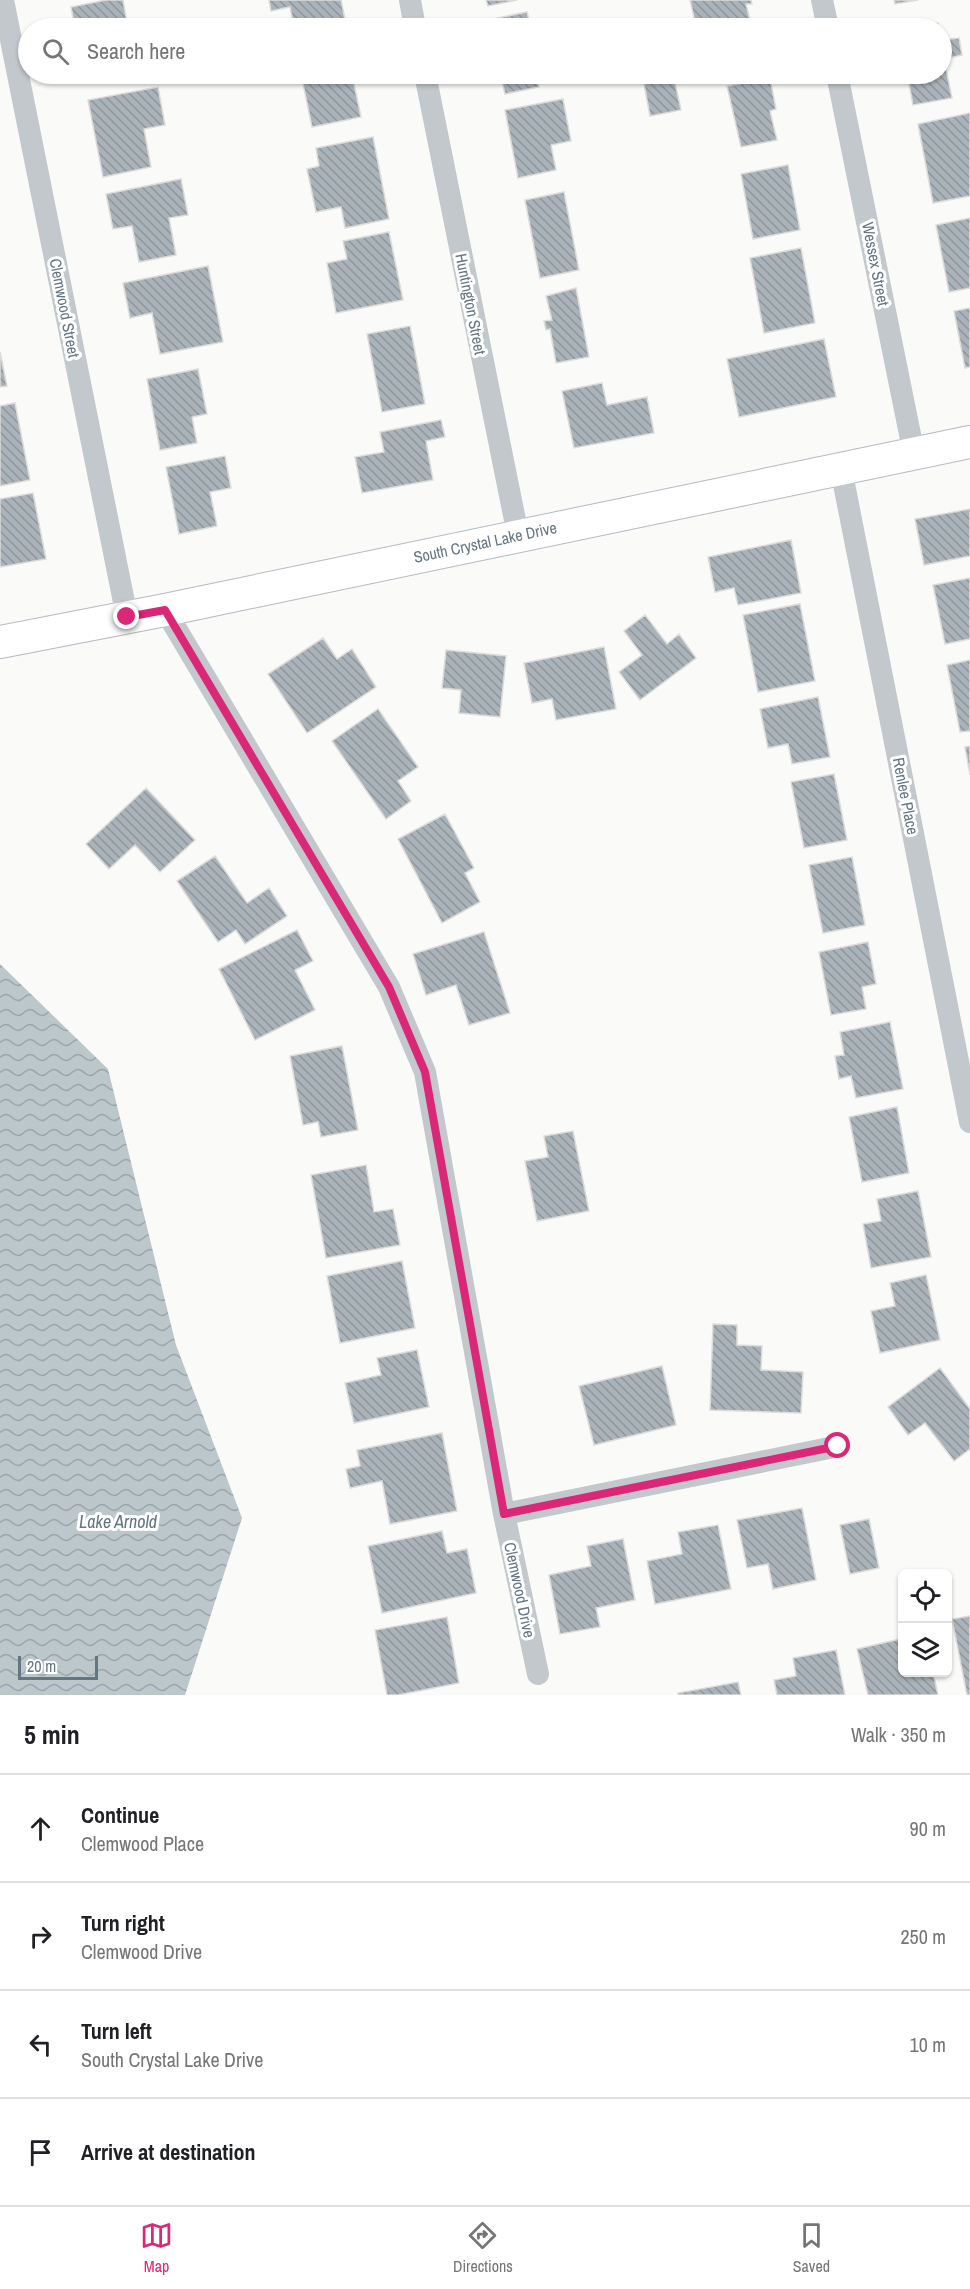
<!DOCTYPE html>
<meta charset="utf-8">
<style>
body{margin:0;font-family:"Archivo Narrow",sans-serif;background:#f2f2f2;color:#202124}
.controls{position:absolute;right:18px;bottom:18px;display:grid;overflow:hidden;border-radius:9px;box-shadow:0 2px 4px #0004}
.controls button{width:54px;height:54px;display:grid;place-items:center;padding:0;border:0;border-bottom:2px solid #e0e0e0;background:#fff;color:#202124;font:30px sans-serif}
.scale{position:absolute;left:18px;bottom:15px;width:80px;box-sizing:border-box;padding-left:6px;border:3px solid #657683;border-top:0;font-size:16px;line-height:21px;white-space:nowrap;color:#657683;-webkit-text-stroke:4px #fff;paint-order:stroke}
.stop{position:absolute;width:18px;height:18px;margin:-14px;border:4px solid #db2777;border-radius:50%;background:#fff}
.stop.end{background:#db2777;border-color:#fff;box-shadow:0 2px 6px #0008}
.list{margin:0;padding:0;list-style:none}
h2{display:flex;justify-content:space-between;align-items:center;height:78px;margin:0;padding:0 24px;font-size:26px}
h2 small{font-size:20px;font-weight:400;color:#757577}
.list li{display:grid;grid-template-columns:39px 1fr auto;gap:18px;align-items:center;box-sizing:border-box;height:108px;padding:0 24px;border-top:2px solid #e0e0e0}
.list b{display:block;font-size:22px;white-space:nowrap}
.list p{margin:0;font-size:20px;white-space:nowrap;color:#757577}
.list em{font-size:20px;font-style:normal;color:#757577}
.icon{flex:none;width:33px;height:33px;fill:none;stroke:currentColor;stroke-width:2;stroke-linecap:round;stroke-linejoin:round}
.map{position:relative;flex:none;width:970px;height:1695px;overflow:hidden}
.search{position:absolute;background:#fff;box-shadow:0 2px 4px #0004;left:18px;right:18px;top:18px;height:66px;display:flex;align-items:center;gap:15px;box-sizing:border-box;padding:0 21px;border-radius:33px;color:#757577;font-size:22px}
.sheet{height:510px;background:#fff}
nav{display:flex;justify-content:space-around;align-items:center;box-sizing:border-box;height:84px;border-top:2px solid #e0e0e0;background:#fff;font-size:16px;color:#757577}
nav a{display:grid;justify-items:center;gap:3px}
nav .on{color:#db2777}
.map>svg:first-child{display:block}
.water{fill:url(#water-waves)}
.building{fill:url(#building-back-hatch);stroke:#dcdcda;stroke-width:1.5}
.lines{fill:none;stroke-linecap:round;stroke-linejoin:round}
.secondary-casing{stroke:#b3babf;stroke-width:34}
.street{stroke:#c3c8cc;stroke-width:22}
.secondary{stroke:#fff;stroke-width:32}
.route{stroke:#db2777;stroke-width:8}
.labels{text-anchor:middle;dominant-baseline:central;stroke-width:6;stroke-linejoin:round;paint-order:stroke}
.street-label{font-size:16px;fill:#657683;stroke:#fff}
.water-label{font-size:18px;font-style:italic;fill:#60757c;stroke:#fff}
</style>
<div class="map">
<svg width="970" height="1695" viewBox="0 0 970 1695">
<defs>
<pattern id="water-waves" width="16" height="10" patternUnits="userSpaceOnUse" patternTransform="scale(1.5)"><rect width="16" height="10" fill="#bbc7cb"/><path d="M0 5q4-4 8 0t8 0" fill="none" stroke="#9ca6aa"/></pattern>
<pattern id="building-back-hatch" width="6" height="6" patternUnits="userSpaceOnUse" patternTransform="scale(1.5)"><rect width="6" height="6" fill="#aab3b9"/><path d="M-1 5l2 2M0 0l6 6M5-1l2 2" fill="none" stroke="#8e969c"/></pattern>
</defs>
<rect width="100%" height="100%" fill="#fafaf8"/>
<path class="water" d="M0,964L108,1069L176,1345L242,1518L185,1695H0Z"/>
<path class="building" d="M106,0H123L128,28H75L71,7Z
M269,0H341L347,28H294L290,7L271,11Z
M486,0H517L488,6Z
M690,0H751L752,4H746L752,28H717L714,19L695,22Z
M894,0H918L895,4Z
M527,12L531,28H485L483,21Z
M938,23L939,28H908Z
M959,38L962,55L944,59L952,98L913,105L907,74H942V40Z
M84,74H122L85,81Z
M301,74H352L361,117L312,127Z
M500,74H536L539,87L505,94Z
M674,78L681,110L650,116L644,84Z
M770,78L776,109L770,111L777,140L741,147L727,86Z
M158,87L165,125L144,129L151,167L103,177L88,100Z
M563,99L571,141L551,145L556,170L518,178L505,110Z
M970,113V196L933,203L918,124Z
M373,137L389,219L345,228L341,207L316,212L307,169L319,166L316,148Z
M788,165L800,230L753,239L741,174Z
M181,179L188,215L169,218L176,255L139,262L132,226L113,229L106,194Z
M564,192L579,270L540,278L525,200Z
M970,218V288L949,292L936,225Z
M389,232L403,300L336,313L327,263L347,259L343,241Z
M801,248L815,323L764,333L750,258Z
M208,266L223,342L160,354L152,313L130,318L123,283Z
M576,288L589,357L556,363L550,329L546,330L544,321L552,320L546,296Z
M970,308V367L965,368L954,311Z
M410,326L425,404L382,412L367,334Z
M824,339L836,397L739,417L727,359Z
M0,352L7,386L0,387Z
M198,369L207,414L192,417L197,443L160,450L147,379Z
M602,383L607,405L647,397L654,433L574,448L562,391Z
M15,403L30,480L0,486V406Z
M441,420L445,437L426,441L433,480L362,493L355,457L384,452L380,432Z
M225,456L231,488L210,492L217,526L179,534L166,467Z
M33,493L46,559L0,567V499Z
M970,509V556L924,565L915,519Z
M791,540L801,593L738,605L734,588L715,592L708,557Z
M970,578V639L945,644L933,585Z
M800,604L815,681L758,692L743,615Z
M645,615L667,644L679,634L696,658L640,700L619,672L642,655L624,631Z
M323,638L337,659L352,649L376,687L307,733L268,674Z
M604,647L616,709L556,720L552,699L532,703L524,663Z
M446,650L506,656L500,717L459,713L461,690L442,688Z
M970,660V731L960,732L947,665Z
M818,697L830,757L792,764L788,744L768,748L760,709Z
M378,709L418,767L398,781L411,801L386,819L332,741Z
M970,746V775L965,747Z
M834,774L847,840L804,848L791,782Z
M146,788L195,840L160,872L135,845L109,869L86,844Z
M445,814L474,868L465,873L480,902L442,923L398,839Z
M215,856L247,903L269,888L287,916L245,944L236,930L218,942L177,881Z
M852,857L865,925L823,933L809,865Z
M297,930L313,961L295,970L315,1010L255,1040L219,969Z
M484,932L510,1013L469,1025L456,985L426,995L413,954Z
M868,942L876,984L862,987L866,1009L831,1015L819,952Z
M890,1022L903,1089L856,1098L851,1076L839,1079L835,1056L844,1055L840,1032Z
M342,1046L358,1130L321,1137L318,1122L303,1125L290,1056Z
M897,1107L909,1173L862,1182L849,1117Z
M573,1131L589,1211L537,1221L525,1161L548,1157L544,1136Z
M366,1165L374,1212L393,1209L400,1245L326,1258L311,1175Z
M918,1191L931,1257L871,1268L863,1224L881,1221L877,1199Z
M402,1261L415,1328L340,1343L327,1276Z
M926,1275L940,1340L880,1353L871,1311L895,1306L890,1283Z
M713,1324L737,1325V1345L762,1346L761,1370L803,1372L801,1413L710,1410Z
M417,1350L429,1407L354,1423L345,1383L381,1375L377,1358Z
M662,1366L676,1425L594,1445L579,1386Z
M940,1368L970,1409V1449L954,1461L925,1423L908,1435L888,1407Z
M442,1433L457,1511L390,1524L382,1481L350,1488L346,1469L360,1466L357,1450Z
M802,1508L816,1580L773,1589L768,1564L747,1568L737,1520Z
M869,1519L879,1568L850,1574L840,1525Z
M718,1525L731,1589L655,1604L647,1561L682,1554L678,1532Z
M442,1531L447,1553L467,1549L476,1593L382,1613L368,1546Z
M623,1539L635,1600L596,1608L600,1627L560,1634L549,1575L591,1566L587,1546Z
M970,1616V1695H967L952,1619Z
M447,1617L459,1683L398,1695H387L375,1630Z
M900,1639L902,1650V1672H933L938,1695H868L857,1649Z
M836,1650L845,1695H777L774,1680L796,1676L793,1658Z
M738,1682L741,1695H678V1693Z"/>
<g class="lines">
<g class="secondary-casing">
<path id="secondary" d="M0,642L165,610L970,442"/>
</g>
<path class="street" d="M3,0L127,617
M410,0L415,28
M822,0L828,28
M425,74L518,535
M837,74L914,454
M841,469L970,1122
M165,610L389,987L425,1072L504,1514L538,1674
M504,1514L839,1446"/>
<use href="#secondary" class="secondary"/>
</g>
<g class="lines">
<path class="route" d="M127,617L165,610L389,987L425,1072L504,1514L838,1446"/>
</g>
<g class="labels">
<g class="street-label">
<text transform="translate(876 264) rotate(79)">Wessex Street</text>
<text transform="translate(471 304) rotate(79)">Huntington Street</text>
<text transform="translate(65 308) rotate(79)">Clemwood Street</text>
<text transform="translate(485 542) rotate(-12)">South Crystal Lake Drive</text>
<text transform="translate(906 796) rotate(79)">Renlee Place</text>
<text transform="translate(520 1590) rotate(78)">Clemwood Drive</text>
</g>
<g class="water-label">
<text x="118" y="1521">Lake Arnold</text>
</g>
</g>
</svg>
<div class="controls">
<button><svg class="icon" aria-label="locate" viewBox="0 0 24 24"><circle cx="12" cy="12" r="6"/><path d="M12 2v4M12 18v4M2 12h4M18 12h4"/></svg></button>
<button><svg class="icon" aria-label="layers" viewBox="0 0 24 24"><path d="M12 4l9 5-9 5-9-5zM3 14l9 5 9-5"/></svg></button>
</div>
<div class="scale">20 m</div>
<div class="stop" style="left:838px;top:1446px"></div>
<div class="stop end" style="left:127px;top:617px"></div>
<div class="search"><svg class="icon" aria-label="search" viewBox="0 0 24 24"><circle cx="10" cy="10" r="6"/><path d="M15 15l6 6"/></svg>Search here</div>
</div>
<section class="sheet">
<h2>5 min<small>Walk · 350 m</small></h2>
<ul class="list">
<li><svg class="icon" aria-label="ahead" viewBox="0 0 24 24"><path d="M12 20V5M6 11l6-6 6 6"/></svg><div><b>Continue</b><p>Clemwood Place</p></div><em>90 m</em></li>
<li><svg class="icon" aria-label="right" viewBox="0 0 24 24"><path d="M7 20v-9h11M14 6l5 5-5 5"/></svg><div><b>Turn right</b><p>Clemwood Drive</p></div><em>250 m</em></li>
<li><svg class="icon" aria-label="left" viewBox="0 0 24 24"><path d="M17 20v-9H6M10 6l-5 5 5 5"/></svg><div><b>Turn left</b><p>South Crystal Lake Drive</p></div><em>10 m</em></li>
<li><svg class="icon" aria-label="arrive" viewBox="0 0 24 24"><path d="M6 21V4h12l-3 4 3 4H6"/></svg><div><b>Arrive at destination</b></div></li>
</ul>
</section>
<nav>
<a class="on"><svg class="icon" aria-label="map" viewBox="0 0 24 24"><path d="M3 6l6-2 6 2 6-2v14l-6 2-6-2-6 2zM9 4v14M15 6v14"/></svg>Map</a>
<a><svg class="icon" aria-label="directions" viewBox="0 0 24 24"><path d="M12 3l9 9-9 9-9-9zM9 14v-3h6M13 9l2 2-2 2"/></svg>Directions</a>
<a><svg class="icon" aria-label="saved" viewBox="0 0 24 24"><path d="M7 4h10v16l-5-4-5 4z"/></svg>Saved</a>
</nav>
